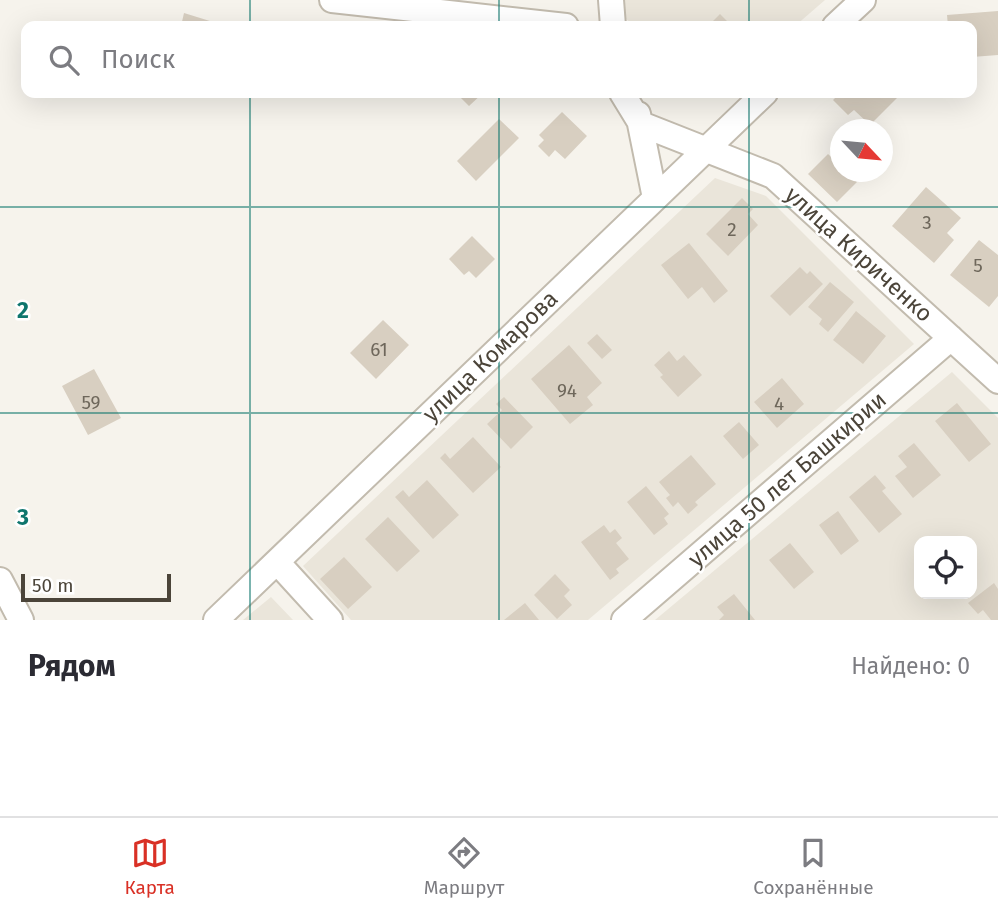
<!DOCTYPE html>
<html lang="ru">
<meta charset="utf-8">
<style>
body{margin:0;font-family:"Fira Sans",sans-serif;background:#f7f7f7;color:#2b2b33}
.controls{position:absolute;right:21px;bottom:21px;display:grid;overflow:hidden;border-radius:14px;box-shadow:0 7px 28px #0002}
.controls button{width:63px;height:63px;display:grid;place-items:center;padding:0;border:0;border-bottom:2px solid #e1e1e2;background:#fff;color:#2b2b33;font:35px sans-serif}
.compass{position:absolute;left:830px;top:119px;width:63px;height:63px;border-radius:50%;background:#fff;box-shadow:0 7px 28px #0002;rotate:116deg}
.scale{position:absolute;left:21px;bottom:18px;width:150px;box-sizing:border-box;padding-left:7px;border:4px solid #4b4439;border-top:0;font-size:19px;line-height:24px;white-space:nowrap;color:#4b4439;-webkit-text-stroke:5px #fff;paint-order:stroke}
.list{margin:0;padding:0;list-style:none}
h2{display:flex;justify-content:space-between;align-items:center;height:91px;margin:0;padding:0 28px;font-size:30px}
h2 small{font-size:23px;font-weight:400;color:#7c7c81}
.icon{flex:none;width:38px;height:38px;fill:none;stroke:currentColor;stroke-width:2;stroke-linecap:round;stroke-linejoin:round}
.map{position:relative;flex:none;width:998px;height:620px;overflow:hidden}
.search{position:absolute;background:#fff;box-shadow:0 7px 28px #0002;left:21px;right:21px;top:21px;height:77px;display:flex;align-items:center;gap:18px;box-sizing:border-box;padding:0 24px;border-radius:14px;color:#7c7c81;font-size:26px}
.sheet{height:196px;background:#fff}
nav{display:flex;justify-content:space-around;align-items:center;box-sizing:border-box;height:98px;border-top:2px solid #e1e1e2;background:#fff;font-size:19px;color:#7c7c81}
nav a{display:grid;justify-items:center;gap:4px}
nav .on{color:#d93025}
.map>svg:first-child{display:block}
.residential{fill:#eae5da;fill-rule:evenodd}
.building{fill:#d8cfc1}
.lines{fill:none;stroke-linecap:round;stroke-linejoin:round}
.minor-casing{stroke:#c2bbae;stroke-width:28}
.minor{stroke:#fff;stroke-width:24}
.grid{fill:none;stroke:#0f766e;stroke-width:2;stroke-opacity:0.55}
.labels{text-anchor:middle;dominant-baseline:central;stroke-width:5;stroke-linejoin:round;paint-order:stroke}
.number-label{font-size:19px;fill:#6e675b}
.street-label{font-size:23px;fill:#4b4439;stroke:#fff}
.grid-label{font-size:23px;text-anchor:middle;font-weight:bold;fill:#0f766e;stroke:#fff;stroke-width:5;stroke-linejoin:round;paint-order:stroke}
</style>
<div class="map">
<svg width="998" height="620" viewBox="0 0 998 620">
<rect width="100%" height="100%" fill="#f6f3ec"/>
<path class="residential" d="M624,0H825L795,26H634L625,18Z
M715,178L766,196L914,344L588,620H351L303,566Z
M952,372L998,418V620H655ZM919,541H972V594H919Z
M271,597L293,620H243Z"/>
<path class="building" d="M998,11V55L972,57V26H948L947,15Z
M184,13L226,26H181Z
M720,14L732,26H708Z
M456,93H483L469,106Z
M840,93H902L870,125L854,110L848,115L833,100Z
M562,112L587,136L565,159L555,150L549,157L538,146L544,140L539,135Z
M499,119L519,138L476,181L457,161Z
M828,154L841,166V172H846L857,182L837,202L808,174Z
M926,187L961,218L947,233L954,240L934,263L892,226Z
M742,198L753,209L748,214L758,225L728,256L706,234Z
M472,236L495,259L476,278L469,271L464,275L449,259Z
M979,240L998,255V296L989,307L950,275Z
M689,243L728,291L714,303L702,287L688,299L661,265Z
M800,267L807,274L810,271L823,284L790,316L770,296Z
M830,282L854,302L828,332L819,324L822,319L808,307Z
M856,311L886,336L863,364L833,340Z
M383,320L409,345L376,379L350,353Z
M597,334L612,350L602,359L587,343Z
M569,345L602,383L587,397L593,405L570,424L531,379Z
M669,351L677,361L684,355L702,375L678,397L660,377L663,375L654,365Z
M94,369L121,418L88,435L62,386Z
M782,378L804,404L777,428L754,402Z
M504,397L533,427L511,449L487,424L502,410L496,404Z
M957,403L991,444L969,462L935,421Z
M739,422L759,445L743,459L723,436Z
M473,437L501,467L473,493L440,458L445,453L450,459Z
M914,443L941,475L913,498L895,476L907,467L898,456Z
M691,455L716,484L695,502L698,505L688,514L678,502L673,507L666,498L670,495L659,482Z
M875,475L886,488L882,491L902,514L879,533L849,497Z
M427,480L459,515L433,539L395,497L403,490L409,497Z
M646,486L669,514L664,518L668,524L654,535L627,502Z
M838,511L859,541L841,555L819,525Z
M388,517L420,551L397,572L365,539Z
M604,525L610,533L615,529L622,538L616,543L629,559L616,569L619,573L610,580L581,542Z
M790,543L814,572L794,589L769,560Z
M344,557L372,587L348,609L320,579Z
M555,574L570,590L564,596L572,605L557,619L534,595Z
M994,583L998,589V620H991L983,610L978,614L968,603Z
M734,594L755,620H719L724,615L717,607Z
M525,603L539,620H504Z"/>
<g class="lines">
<g class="minor-casing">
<path id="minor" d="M332,0L566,26
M611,0L613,26
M835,26L863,0
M622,93L641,124L773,176L998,381
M638,114L655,198
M277,562L330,620
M0,580L21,620
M216,620L765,93
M624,620L951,338"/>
</g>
<use href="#minor" class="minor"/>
</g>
<path class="grid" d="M250,0V26M499,0V26M749,0V26M250,93V620M499,93V620M749,93V620M0,207H998M0,413H998"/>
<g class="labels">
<g class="number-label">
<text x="927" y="222">3</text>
<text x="732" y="229">2</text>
<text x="978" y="265">5</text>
<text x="379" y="349">61</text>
<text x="567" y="390">94</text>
<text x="91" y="402">59</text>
<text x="779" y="403">4</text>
</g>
<g class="street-label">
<text transform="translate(859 254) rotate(42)">улица Кириченко</text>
<text transform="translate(490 356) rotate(-44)">улица Комарова</text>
<text transform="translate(787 479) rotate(-41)">улица 50 лет Башкирии</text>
</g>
</g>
<g class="grid-label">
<text x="23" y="318">2</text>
<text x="23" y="525">3</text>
</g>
</svg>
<div class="controls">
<button><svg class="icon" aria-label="locate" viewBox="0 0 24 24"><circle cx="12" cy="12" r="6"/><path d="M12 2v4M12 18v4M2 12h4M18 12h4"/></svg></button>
</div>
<svg class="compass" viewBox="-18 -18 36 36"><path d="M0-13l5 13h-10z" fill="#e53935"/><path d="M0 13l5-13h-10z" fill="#7c7c81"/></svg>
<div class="scale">50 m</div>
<div class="search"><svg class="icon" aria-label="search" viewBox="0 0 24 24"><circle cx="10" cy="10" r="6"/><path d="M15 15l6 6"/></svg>Поиск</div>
</div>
<section class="sheet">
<h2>Рядом<small>Найдено: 0</small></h2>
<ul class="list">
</ul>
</section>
<nav>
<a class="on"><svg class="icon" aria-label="map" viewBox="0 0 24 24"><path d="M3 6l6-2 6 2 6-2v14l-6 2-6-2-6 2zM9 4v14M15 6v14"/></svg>Карта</a>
<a><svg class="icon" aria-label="directions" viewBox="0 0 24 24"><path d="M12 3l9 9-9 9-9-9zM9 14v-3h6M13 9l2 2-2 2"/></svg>Маршрут</a>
<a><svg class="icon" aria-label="saved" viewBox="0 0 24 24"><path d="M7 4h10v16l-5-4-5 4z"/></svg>Сохранённые</a>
</nav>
